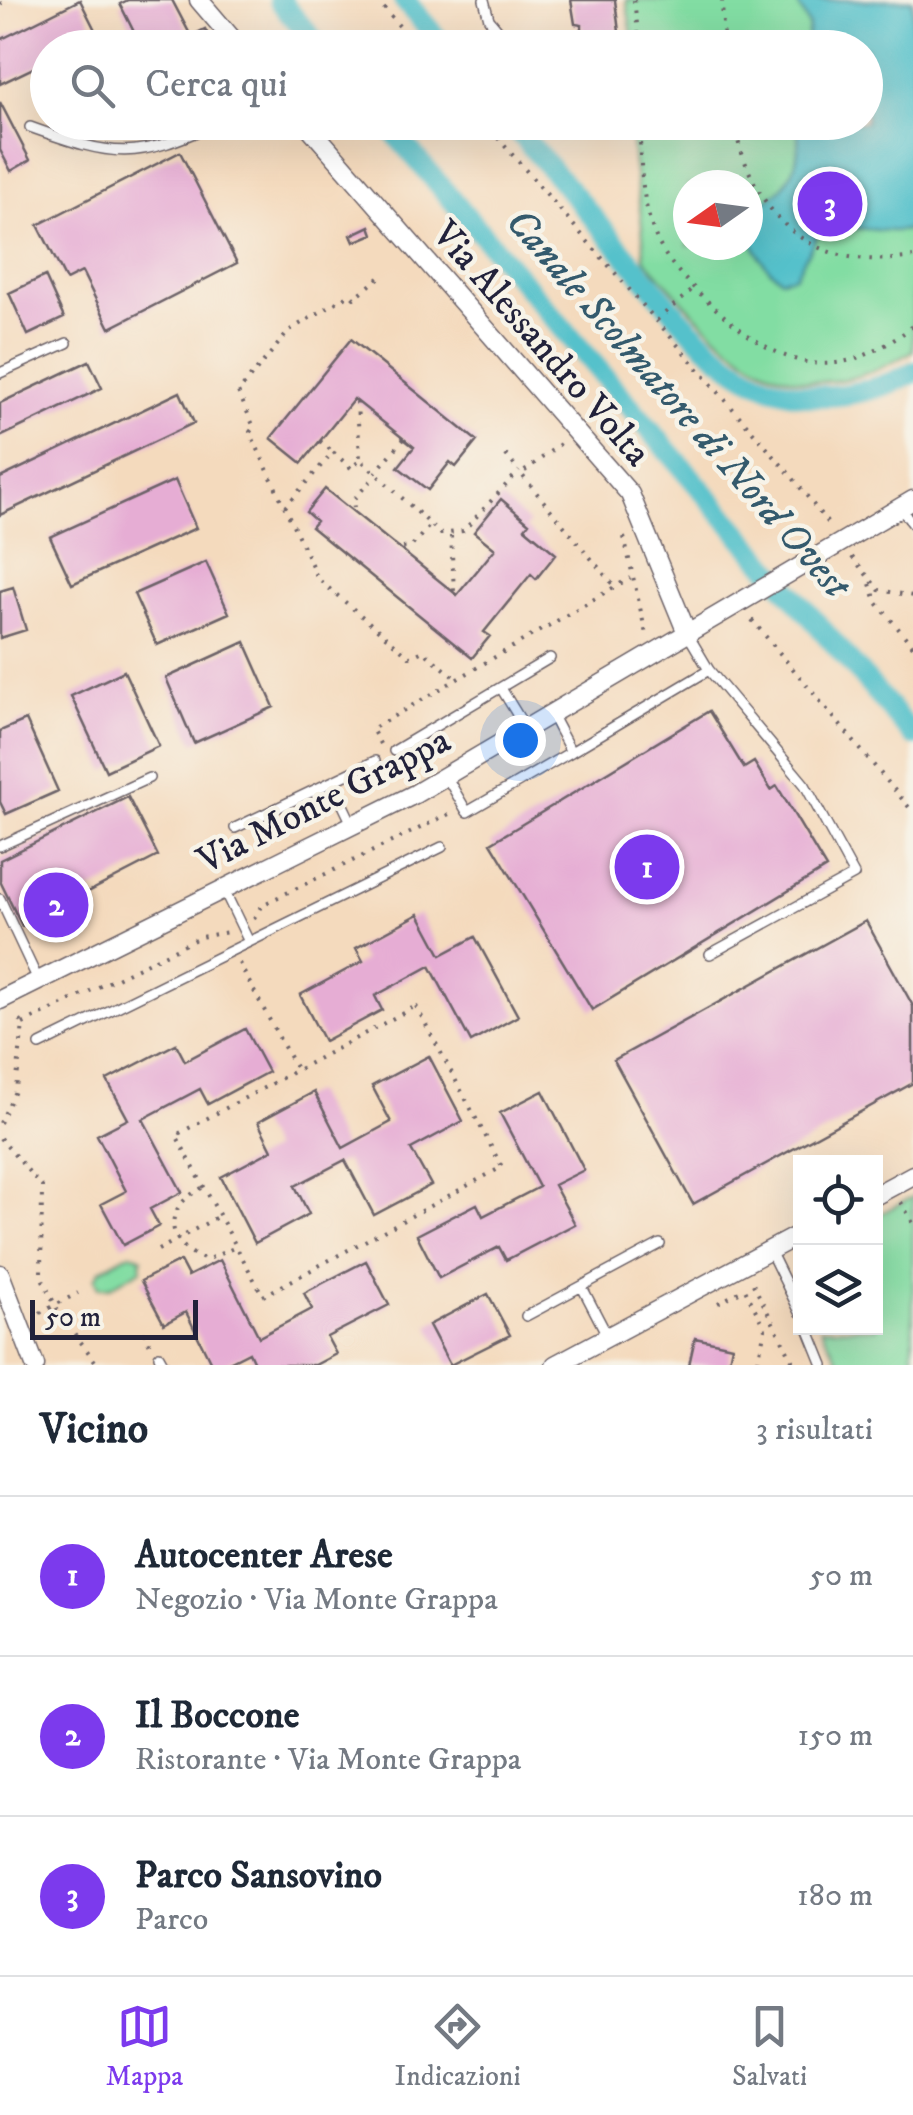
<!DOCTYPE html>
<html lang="it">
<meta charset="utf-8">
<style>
body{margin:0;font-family:"IM FELL DW Pica",serif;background:#f6f6f7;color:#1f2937}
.controls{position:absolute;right:30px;bottom:30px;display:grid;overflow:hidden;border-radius:0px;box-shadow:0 10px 40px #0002}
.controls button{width:90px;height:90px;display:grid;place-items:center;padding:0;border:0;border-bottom:2px solid #e0e1e3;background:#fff;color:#1f2937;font:50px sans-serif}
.compass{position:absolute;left:673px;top:170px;width:90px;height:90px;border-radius:50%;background:#fff;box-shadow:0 10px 40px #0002;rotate:256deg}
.scale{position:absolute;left:30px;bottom:25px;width:168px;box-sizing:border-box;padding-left:10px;border:5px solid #22223b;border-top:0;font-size:28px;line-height:35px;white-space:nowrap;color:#22223b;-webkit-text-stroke:8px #f7f3e8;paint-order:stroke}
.you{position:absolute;left:520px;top:740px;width:35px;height:35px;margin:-25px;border:8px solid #fff;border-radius:50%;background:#1a73e8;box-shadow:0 0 0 15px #1a73e833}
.badge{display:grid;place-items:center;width:65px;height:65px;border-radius:50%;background:#7c3aed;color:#fff;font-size:32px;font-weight:700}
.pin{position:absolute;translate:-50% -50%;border:5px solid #fff;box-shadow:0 2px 10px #0006}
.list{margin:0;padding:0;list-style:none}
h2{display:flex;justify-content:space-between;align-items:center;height:130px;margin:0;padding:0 40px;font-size:42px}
h2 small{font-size:32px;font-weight:400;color:#747a83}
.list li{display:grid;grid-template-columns:65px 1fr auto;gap:30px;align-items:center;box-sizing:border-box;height:160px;padding:0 40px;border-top:2px solid #e0e1e3}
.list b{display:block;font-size:38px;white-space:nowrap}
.list p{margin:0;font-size:32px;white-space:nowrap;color:#747a83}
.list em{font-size:32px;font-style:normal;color:#747a83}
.icon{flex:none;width:55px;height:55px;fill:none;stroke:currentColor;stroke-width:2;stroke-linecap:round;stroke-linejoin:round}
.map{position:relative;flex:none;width:913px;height:1365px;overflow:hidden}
.search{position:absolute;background:#fff;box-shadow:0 10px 40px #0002;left:30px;right:30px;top:30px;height:110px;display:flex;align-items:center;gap:25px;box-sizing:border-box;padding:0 35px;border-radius:55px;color:#747a83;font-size:38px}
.sheet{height:610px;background:#fff}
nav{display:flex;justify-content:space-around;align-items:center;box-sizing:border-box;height:140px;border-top:2px solid #e0e1e3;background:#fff;font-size:28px;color:#747a83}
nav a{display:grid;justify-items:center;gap:5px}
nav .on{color:#7c3aed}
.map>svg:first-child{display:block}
.green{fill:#82dda3;stroke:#52806f;stroke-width:2.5;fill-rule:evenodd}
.water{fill:#54c1cb;stroke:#3b7283;stroke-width:2.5}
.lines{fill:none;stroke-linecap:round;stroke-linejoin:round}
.canal{stroke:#54c1cb;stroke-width:22}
.building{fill:#e6add4}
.service-casing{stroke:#6c6268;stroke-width:12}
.minor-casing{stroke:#6c6268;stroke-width:21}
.path{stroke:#6c6268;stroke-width:4;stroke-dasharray:2.5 8;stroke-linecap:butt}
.service{stroke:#fff;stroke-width:9}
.minor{stroke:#fff;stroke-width:18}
.labels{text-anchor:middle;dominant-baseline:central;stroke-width:9;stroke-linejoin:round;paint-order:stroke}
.street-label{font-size:38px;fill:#22223b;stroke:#f7f3e8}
.water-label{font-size:40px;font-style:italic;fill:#345a6d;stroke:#f7f3e8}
</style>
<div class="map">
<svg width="913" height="1365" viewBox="0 0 913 1365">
<rect width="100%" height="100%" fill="#f7f3e8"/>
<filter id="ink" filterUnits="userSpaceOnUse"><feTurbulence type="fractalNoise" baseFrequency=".01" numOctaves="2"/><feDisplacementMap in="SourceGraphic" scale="20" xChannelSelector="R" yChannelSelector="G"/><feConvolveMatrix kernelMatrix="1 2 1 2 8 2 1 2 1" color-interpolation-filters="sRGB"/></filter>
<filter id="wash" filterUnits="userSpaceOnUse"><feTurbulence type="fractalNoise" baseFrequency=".0048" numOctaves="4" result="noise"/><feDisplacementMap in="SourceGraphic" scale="40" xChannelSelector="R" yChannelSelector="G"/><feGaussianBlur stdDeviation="2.25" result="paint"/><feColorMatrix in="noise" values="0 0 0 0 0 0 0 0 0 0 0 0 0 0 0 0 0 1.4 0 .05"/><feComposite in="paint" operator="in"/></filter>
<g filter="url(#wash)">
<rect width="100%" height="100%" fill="#f4dabd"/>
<path class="green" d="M626,0H913V351C787,428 724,348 644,258C644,212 630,169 632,123L866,122V48L634,47ZM688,185H748V245H688Z
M913,1197V1365H841L821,1328H876V1216Z
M131,1253L142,1258L141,1269L110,1287H99L95,1279L100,1270Z"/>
<path class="water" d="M796,0H913V229C883,236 849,221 820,231L795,276L781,279C759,264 748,239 748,211C789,191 803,168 797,123L866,122V48L806,47L809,26Z"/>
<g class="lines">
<path class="canal" d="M279,0L320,48
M404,0L445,48
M385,122L913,735
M510,122C549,167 588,211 626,256C686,325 745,411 848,394C871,390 893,384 913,372"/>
</g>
<g id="blocks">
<path class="building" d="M80,0L98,36L75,48H48V61L0,84V40Z
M128,0H172L191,36L205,29L215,48H142L120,4Z
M571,0H615L621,48H582V25L575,24Z
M0,102L30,160L11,171L0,150Z
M180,152L237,263L110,328L82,272L66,280L38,225Z
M370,226L373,234L354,242L351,235Z
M45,276L64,318L28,335L9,293Z
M351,339L477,441L456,467L450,462L428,490L398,467L414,447L354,399L302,463L271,438Z
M89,361L102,388L0,437V403Z
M180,392L194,423L0,515V478Z
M175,480L196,528L72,584L50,537Z
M325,489L457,595L495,549L474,532L501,499L529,523L525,528L556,554L536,579L531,574L484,632L490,636L472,658L311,527L316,521L306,512Z
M206,562L229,613L157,645L134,594Z
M13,587L26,630L0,638V591Z
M245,642L274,707L194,743L166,678Z
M124,671L159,746L106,771L71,696Z
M709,711L744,768L754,762L771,790L777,786L826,868L592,1010L491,843Z
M26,720L58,791L6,814L0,802V731Z
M128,797L158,856L22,926L0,881V860Z
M419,914L441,955L475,937L518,1016L471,1042L430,966L375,996L382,1010L324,1041L300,995L363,961L356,948Z
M866,921L913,1006V1083L693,1204L614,1060Z
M245,1029L268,1072L208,1104L200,1089L143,1119L182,1192L150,1209L159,1226L123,1245L101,1204L126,1191L97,1135L128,1119L107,1080L176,1044L185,1061Z
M429,1056L463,1121L411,1149L431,1185L374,1215L345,1160L295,1186L309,1214L255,1243L221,1177L272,1150L258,1122L314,1092L343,1148L391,1122L372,1086Z
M543,1091L584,1170L554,1185L575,1224L506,1260L499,1247L439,1278L417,1235L477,1204L483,1216L539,1187L500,1113Z
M220,1260L259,1337L312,1309L304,1293L366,1261L389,1305L327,1337L336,1354L315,1365H255L249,1352L223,1365H212L186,1312L164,1324L141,1281L180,1261L188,1276Z
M488,1294L510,1335L450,1365L429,1325Z
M695,1338L732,1346L728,1365H689Z"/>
</g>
</g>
<g filter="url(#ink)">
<use href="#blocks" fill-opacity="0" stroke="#6c6268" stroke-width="2.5"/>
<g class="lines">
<g class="service-casing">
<path id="service" d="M484,0L489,19L513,48
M30,127C116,158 134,161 219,122
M0,373L67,343
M900,508L913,524
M709,670L805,785L854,875L710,954
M501,688L526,729
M394,751L550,658
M571,752L709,670L687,633
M446,776L467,812L571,752L551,714
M332,782L353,826
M235,828L375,761
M0,846L149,778
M0,899L39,982
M249,942L442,847
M40,1045L249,942L224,890
M770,1251L800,1312
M582,1287L608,1337
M526,1316L660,1244
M808,1328L823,1365
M159,1356L164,1365"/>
</g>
<g class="minor-casing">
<path id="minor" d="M199,0L240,48
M305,122L630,494L687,633
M0,1000L415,794L913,500
M876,1195L913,1175
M0,1274L35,1365
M555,1365L800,1234"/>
</g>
<path class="path" d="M377,0L418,48
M634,0L640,48
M722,0L724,48
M0,4L8,0
M484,122L793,478L829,525
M640,122C640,163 641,207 659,244C672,269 695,289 715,308C783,369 835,387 913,326
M733,122C756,219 809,272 913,257
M379,278L354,298L350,294L290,330L238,392L254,427L250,432L318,579L410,657L423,651L457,679
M657,320L694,288
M357,402L360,459
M320,441L333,452
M560,444L521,474L614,586
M506,455L518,470
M375,473L404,439
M285,507L333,452L352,469L360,459L441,534L463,531L519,471
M354,508L353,500L375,476
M451,536L454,591
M624,537L646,634
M403,548L411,547L430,525
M852,557L879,590L913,596
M870,584L877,603L913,646
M752,620L913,812
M380,744L372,729L630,578
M254,918L262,905L451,813
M239,963L296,1069
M416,1006L502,1167L263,1296L176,1135Z
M23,1024L200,937L228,932
M0,1123L16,1089L23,1024L16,1015
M0,1138L42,1187L41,1276L59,1313L98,1365
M202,1188C162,1208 164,1244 206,1260L236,1247
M901,1202L913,1223
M158,1250L219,1216
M753,1284L792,1359L790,1365
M718,1303L745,1289L765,1329L757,1365
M40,1313L78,1293
M144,1332L150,1345"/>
<use href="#service" class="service"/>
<use href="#minor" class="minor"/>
</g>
</g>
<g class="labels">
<g class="street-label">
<text transform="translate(541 344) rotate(49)">Via Alessandro Volta</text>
<text transform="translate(324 801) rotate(-27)">Via Monte Grappa</text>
</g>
<g class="water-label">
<text transform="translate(677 404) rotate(49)">Canale Scolmatore di Nord Ovest</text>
</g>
</g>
</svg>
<div class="controls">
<button><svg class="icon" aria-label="locate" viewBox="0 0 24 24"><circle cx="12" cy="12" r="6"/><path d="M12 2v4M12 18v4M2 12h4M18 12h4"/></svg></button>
<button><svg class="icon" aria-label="layers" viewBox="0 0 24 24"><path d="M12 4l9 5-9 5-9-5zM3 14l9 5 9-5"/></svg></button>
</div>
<svg class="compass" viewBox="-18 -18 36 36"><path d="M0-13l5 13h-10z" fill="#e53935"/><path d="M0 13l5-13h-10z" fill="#747a83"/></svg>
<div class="scale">50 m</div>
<div class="you"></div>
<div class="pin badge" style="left:647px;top:867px">1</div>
<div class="pin badge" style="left:56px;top:905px">2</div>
<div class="pin badge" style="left:830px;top:204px">3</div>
<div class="search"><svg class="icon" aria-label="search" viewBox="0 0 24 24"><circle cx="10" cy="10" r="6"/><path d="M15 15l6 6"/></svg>Cerca qui</div>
</div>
<section class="sheet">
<h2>Vicino<small>3 risultati</small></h2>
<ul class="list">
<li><span class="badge">1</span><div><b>Autocenter Arese</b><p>Negozio · Via Monte Grappa</p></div><em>50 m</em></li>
<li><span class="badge">2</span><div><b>Il Boccone</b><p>Ristorante · Via Monte Grappa</p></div><em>150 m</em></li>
<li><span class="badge">3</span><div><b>Parco Sansovino</b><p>Parco</p></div><em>180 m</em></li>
</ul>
</section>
<nav>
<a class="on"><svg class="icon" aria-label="map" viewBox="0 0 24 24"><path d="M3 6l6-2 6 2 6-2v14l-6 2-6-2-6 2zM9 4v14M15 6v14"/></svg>Mappa</a>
<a><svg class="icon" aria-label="directions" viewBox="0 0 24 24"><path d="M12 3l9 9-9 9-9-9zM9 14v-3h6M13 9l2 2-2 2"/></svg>Indicazioni</a>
<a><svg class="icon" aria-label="saved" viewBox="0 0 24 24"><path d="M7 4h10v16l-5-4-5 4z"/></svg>Salvati</a>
</nav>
